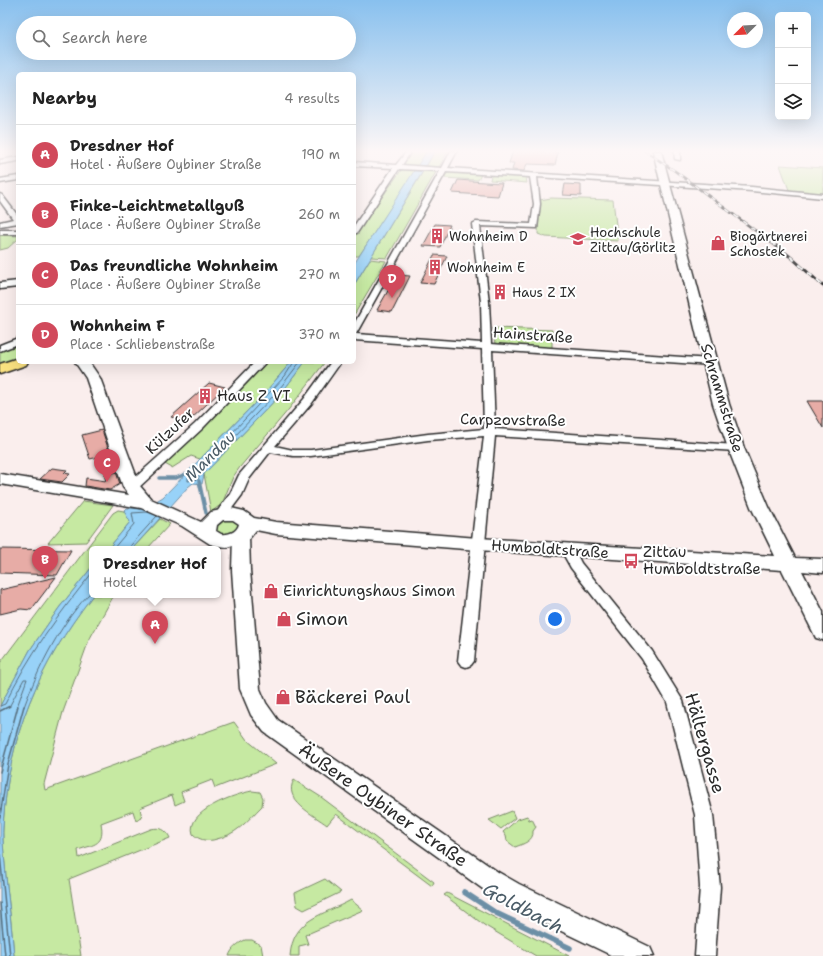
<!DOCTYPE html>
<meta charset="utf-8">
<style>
body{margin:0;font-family:"Shantell Sans",sans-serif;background:#f2f2f2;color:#222}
.controls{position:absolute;right:12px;top:12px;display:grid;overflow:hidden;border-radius:6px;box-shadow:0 4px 16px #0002}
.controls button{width:36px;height:36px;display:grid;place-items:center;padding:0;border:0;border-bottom:1px solid #e0e0e0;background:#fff;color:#222;font:20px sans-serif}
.compass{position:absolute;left:727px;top:12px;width:36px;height:36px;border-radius:50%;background:#fff;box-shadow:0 4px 16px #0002;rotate:246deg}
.you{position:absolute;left:555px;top:619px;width:14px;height:14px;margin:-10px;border:3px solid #fff;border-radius:50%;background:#1a73e8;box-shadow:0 0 0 6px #1a73e833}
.badge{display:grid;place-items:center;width:26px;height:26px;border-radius:50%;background:#d1495b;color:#fff;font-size:13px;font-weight:700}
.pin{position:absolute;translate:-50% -33px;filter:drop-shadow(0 1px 2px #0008)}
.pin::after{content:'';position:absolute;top:21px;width:14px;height:12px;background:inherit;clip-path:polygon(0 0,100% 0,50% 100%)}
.popup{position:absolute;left:89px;top:546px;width:132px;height:52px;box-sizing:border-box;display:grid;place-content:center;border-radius:6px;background:#fff;filter:drop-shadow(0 1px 3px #0005);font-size:13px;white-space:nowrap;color:#767676}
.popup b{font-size:15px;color:#222}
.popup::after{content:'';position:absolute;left:50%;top:100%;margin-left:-8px;border:8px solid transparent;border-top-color:#fff}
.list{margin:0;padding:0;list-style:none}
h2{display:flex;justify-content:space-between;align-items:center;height:52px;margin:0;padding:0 16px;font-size:17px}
h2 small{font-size:13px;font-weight:400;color:#767676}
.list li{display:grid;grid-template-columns:26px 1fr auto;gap:12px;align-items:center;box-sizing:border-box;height:60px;padding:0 16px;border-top:1px solid #e0e0e0}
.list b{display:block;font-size:15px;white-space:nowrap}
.list p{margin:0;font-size:13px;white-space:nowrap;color:#767676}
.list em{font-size:13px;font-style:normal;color:#767676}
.icon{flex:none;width:22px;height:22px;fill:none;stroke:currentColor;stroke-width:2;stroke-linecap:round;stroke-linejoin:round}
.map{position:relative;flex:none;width:823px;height:956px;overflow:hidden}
.search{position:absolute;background:#fff;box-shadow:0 4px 16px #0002;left:16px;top:16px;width:340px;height:44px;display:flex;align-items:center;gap:10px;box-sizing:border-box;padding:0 14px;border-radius:22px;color:#767676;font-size:15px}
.panel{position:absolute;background:#fff;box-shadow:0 4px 16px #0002;left:16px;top:72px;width:340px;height:292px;border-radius:6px}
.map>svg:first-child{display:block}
.green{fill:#c6e9a2;stroke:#788a66}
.water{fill:#98d2f8;stroke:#6c8fa6}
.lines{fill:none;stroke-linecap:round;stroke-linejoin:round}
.shore-far1{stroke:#576e7d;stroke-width:1}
.shore{stroke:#576e7d;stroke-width:1.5}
.stream-far1{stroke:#6c8fa6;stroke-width:3.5}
.stream{stroke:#6c8fa6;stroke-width:5.5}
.building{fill:#e7aca6;stroke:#2b2b2b}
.minor-casing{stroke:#2b2b2b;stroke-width:3}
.tertiary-casing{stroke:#2b2b2b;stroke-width:3}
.secondary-casing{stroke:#2b2b2b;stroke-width:3}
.primary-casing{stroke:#2b2b2b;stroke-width:3}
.minor{fill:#fff;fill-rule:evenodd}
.tertiary{fill:#fff;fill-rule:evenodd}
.secondary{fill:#fff;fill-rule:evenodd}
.primary{fill:#fae180;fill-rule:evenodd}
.rail-far1-casing{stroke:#2b2b2b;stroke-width:2.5}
.rail-casing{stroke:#2b2b2b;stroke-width:3}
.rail-far1{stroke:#fff;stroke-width:1.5;stroke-dasharray:5;stroke-linecap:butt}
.rail{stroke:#fff;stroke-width:2;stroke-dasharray:6;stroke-linecap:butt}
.labels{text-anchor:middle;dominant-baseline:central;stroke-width:4;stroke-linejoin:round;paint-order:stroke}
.far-poi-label{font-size:13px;fill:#2b2b2b;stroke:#fff;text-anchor:start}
.street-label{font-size:15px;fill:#2b2b2b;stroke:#fff}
.poi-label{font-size:15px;fill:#2b2b2b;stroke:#fff;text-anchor:start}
.water-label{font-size:16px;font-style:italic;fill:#4c5d68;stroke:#fff}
.near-poi-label{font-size:18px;fill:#2b2b2b;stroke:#fff;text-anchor:start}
.near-street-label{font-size:18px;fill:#2b2b2b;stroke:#fff}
.near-water-label{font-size:19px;font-style:italic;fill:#4c5d68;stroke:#fff}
</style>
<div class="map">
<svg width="823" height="956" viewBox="0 0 823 956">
<rect width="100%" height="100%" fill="#faeeed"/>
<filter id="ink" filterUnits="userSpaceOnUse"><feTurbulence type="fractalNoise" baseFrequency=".025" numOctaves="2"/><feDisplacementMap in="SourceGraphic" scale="8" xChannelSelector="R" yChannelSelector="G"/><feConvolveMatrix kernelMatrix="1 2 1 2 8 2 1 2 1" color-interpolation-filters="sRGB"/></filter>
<g filter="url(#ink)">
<path class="green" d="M412,151H427L417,167L404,164Z
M435,151H448L439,167H426Z
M780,165L823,168V194L789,190Z
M402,169H416L359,256H354V237Z
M424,170L436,172L387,258L371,257Z
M448,172L476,174L481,175L478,180L444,178Z
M496,175L530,177V178H526L527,183L490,180L491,176Z
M551,198L613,200L618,241L546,237L538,234L540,200Z
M0,235L18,236V239L8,248L0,250Z
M370,259L386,261L354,315V285Z
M493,328L552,330V348L495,344Z
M18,344V359L0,365V350Z
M265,362H291L263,395L200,459L191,456L172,468L165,464Z
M305,362H325L289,409L240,467L233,477L222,504L211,512L204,474L280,395Z
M83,501L113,505L86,542L48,543Z
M118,510L124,511L130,522L108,549H92V567L59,608L30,650L0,706V663L113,513Z
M160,519L170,524L147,549H132Z
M225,520H233L238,522V530C230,534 224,537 215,531L216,526Z
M93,595H114L89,640L63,712L44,784L45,790L234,722L247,740L276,764L215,788L212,780L181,792L184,801L175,805L172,795L140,808L142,818L136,821L133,811L101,823C105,845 95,844 78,850L79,858L151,829C160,827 166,829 170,838L69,879L81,956H14C12,930 9,904 6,877C5,860 2,843 3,826C9,733 37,668 93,595Z
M294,780L321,797L434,882L432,886L336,814L327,825C314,815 282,800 294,780Z
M252,791L260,792L263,798L262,806C246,822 237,835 213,840C206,841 199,840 193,834C185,811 235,794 252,791Z
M512,811L515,818L501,829L489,820Z
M527,816L529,820L532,819L536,827L533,831C534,841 523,844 515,847L507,841L506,836L503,832L518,819Z
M325,879L341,892L304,910L297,906L295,893Z
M447,893L569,956H536L484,925L444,895Z
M351,900L363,910L305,935L308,944L299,946V956H290C293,918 322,916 351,900Z
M245,940H252L261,945L263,956H229C232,948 237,944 245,940Z"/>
<path class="water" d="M427,151H435L354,285V264Z
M291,362H305L280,395L204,474L202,484L193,483L188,487L132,549H108L130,522L124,511L127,508L143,509L163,497L263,395Z
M92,567V595H93C37,668 9,733 3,826C2,843 5,860 6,877C9,904 12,930 14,956H0V706L30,650L59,608Z"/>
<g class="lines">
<path class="shore-far1" d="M294,362L285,376L230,435V438H233L277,392L300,362
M221,445L224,447L201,471L198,479L188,481V478Z
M113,549L134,524L132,513L147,512
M130,549L131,545L157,516
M0,706L5,704C28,656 59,614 92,573
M9,707L24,679H27L17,707
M24,707C38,668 62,620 92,591"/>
<path class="shore" d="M0,711L10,706
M0,772L18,706
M0,817L8,764L24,706
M0,854L10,956
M0,903L5,956"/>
<path class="stream-far1" d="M159,478H176L188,473
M199,481L206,513"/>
<path class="stream" d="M464,892L496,913L570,948"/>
</g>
<path class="building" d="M513,151H539L558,152L555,165L527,164L524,171L512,170L514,163H509Z
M458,180L484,182L502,183L498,196L452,193Z
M565,184L581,185V196L563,195Z
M435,224L450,225L440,247L423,246Z
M434,255L447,256L434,284L420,283Z
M397,275L410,276L392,312L377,310Z
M209,383L225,387L189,421L171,417Z
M807,401H823V428Z
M102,430L110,454L90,459L82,435Z
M52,468L67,470L64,473L70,474L62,482L40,479Z
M116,472L120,484L110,490L85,486L86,478L106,481L104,475Z
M0,549L71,550L57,575L0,573Z
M56,577L31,610L21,609L0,614V590Z"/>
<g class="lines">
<g class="minor-casing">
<path id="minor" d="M407,151L410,153L402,165L442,168L451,151H457L448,168L752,187L823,194V198L752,191L537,177L540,204L537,228L480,226L489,302L491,344L711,359L716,362L711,365L492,350L495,429L736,445L742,448L736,451L495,436L474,661L471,665L466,667L461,665L458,661L484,436L428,440L311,456H293L270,452L249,479L242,495L224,519H216L214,516L230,494L239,475L304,399L331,362H341L312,403L275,446L293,450H311L428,434L484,429L482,349L354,340V324L440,171L399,169L357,233H354V226L393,168L354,166V162L396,165ZM446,172L530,177L534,204L531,224L476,222L472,224L481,302L482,343L356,334Z
M674,151H680V160L675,159Z
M18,157V161L0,164V160Z
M18,176V180L0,183V179Z
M0,194L2,195L18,216V223L0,226V222L13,219L0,201Z
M0,230H18V234H0Z
M18,281V287L0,289V283Z
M18,338V344L0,351V345Z
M255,362H266L203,428L136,490H128L126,487L128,484L195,424Z
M568,546L573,547L581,563L652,651L683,701L713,815L720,887L715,956H695L700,887L695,815L667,702L642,659L571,568L561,550L563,547Z"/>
</g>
<g class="tertiary-casing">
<path id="tertiary" d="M241,531L247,532L249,536L250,570L260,689L266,703L278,720L498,872L519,884L650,947L654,956H613L501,902L264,732L251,715L240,689L232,570L233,536L235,532Z"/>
</g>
<g class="secondary-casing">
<path id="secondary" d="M653,151H661L729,404L744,448L769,507L795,558L823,559V573L802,571L823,612V640L816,638L782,570L478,550L276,534L256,530L248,540L227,547L217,546L210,544L182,526L141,508L0,484V474L129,495L123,487L86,378L75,362H89L100,378L140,486L151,499L201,522L211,512L231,508L244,511L254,518L276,522L478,538L775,556L751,507L728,448L713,404ZM223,520H233L239,524C237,532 229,535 221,534L216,531L217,525Z"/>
</g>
<g class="primary-casing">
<path id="primary" d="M18,358V362H28L26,365L0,374V364Z"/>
</g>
<use href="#minor" class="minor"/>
<use href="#tertiary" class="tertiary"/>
<use href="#secondary" class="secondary"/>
<use href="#primary" class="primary"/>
<g class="rail-far1-casing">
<path id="rail-far1" d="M645,151L675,171L772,243"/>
</g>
<g class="rail-casing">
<path id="rail" d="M771,242L792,258L823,286"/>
</g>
<use href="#rail-far1" class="rail-far1"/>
<use href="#rail" class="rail"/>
</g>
</g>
<linearGradient id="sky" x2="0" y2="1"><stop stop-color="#88c0ee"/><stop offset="0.53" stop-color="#fdf7f7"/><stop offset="1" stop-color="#fdf7f7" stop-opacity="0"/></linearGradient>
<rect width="823" height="285" fill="url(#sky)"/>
<defs>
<g id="building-bare" transform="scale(1.2)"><path d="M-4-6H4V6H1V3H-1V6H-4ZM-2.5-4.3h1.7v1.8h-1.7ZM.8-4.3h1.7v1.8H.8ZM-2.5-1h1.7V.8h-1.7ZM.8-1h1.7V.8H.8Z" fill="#d1495b" stroke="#fff" stroke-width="2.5" paint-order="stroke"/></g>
<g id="university-bare" transform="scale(1.2)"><path d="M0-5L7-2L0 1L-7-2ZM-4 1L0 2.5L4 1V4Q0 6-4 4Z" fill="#d1495b" stroke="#fff" stroke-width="2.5" paint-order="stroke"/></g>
<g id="shop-bare" transform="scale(1.2)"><path d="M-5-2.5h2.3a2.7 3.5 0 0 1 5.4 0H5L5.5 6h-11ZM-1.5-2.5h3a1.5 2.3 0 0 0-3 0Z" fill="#d1495b" stroke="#fff" stroke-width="2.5" paint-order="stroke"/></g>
<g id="bus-bare" transform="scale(1.2)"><path d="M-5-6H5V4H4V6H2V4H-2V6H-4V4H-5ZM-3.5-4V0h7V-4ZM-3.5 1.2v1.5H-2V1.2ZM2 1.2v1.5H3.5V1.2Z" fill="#d1495b" stroke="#fff" stroke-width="2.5" paint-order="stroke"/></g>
</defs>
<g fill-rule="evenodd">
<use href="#building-bare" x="437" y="236"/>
<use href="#university-bare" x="578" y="239"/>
<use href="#shop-bare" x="718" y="243"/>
<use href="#building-bare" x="435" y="267"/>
<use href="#building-bare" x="500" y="292"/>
<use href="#building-bare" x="205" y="396"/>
<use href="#bus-bare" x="631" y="561"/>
<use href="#shop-bare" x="271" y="591"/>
<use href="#shop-bare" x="284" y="619"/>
<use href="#shop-bare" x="283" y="697"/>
</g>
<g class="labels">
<g class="far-poi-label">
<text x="590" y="232">Hochschule<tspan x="590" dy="15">Zittau/Görlitz</tspan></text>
<text x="449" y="236">Wohnheim D</text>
<text x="730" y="236">Biogärtnerei<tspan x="730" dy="15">Schostek</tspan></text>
<text x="447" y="267">Wohnheim E</text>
<text x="512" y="292">Haus Z IX</text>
</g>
<g class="street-label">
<text transform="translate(533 335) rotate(4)">Hainstraße</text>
<text transform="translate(722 398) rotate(73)">Schrammstraße</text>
<text transform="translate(513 420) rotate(1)">Carpzovstraße</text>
<text transform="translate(170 431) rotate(-43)">Külzufer</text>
<text transform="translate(550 549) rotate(4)">Humboldtstraße</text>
</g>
<g class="poi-label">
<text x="217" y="396">Haus Z VI</text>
<text x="643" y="552">Zittau<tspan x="643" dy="17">Humboldtstraße</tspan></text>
<text x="283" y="591">Einrichtungshaus Simon</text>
</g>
<g class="water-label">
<text transform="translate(210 456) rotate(-45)">Mandau</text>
</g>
<g class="near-poi-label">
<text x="296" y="619">Simon</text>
<text x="295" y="697">Bäckerei Paul</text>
</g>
<g class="near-street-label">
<text transform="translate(705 743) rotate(74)">Hältergasse</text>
<text transform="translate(383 805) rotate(35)">Äußere Oybiner Straße</text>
</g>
<g class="near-water-label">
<text transform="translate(523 908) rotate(28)">Goldbach</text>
</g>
</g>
</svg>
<div class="controls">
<button>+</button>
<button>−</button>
<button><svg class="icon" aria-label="layers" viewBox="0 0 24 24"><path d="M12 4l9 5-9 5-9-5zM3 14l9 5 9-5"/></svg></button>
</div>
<svg class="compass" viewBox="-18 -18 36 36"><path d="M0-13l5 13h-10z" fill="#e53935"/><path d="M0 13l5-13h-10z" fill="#767676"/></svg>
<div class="you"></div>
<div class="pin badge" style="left:155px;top:644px">A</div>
<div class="popup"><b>Dresdner Hof</b>Hotel</div>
<div class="pin badge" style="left:45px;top:579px">B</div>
<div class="pin badge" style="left:107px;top:482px">C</div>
<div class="pin badge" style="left:392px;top:298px">D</div>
<div class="search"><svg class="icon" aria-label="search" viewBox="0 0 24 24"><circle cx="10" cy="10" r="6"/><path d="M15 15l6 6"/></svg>Search here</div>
<section class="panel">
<h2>Nearby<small>4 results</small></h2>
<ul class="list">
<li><span class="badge">A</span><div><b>Dresdner Hof</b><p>Hotel · Äußere Oybiner Straße</p></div><em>190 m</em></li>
<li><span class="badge">B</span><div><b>Finke-Leichtmetallguß</b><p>Place · Äußere Oybiner Straße</p></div><em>260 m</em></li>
<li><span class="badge">C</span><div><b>Das freundliche Wohnheim</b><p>Place · Äußere Oybiner Straße</p></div><em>270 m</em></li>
<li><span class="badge">D</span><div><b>Wohnheim F</b><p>Place · Schliebenstraße</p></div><em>370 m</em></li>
</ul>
</section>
</div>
